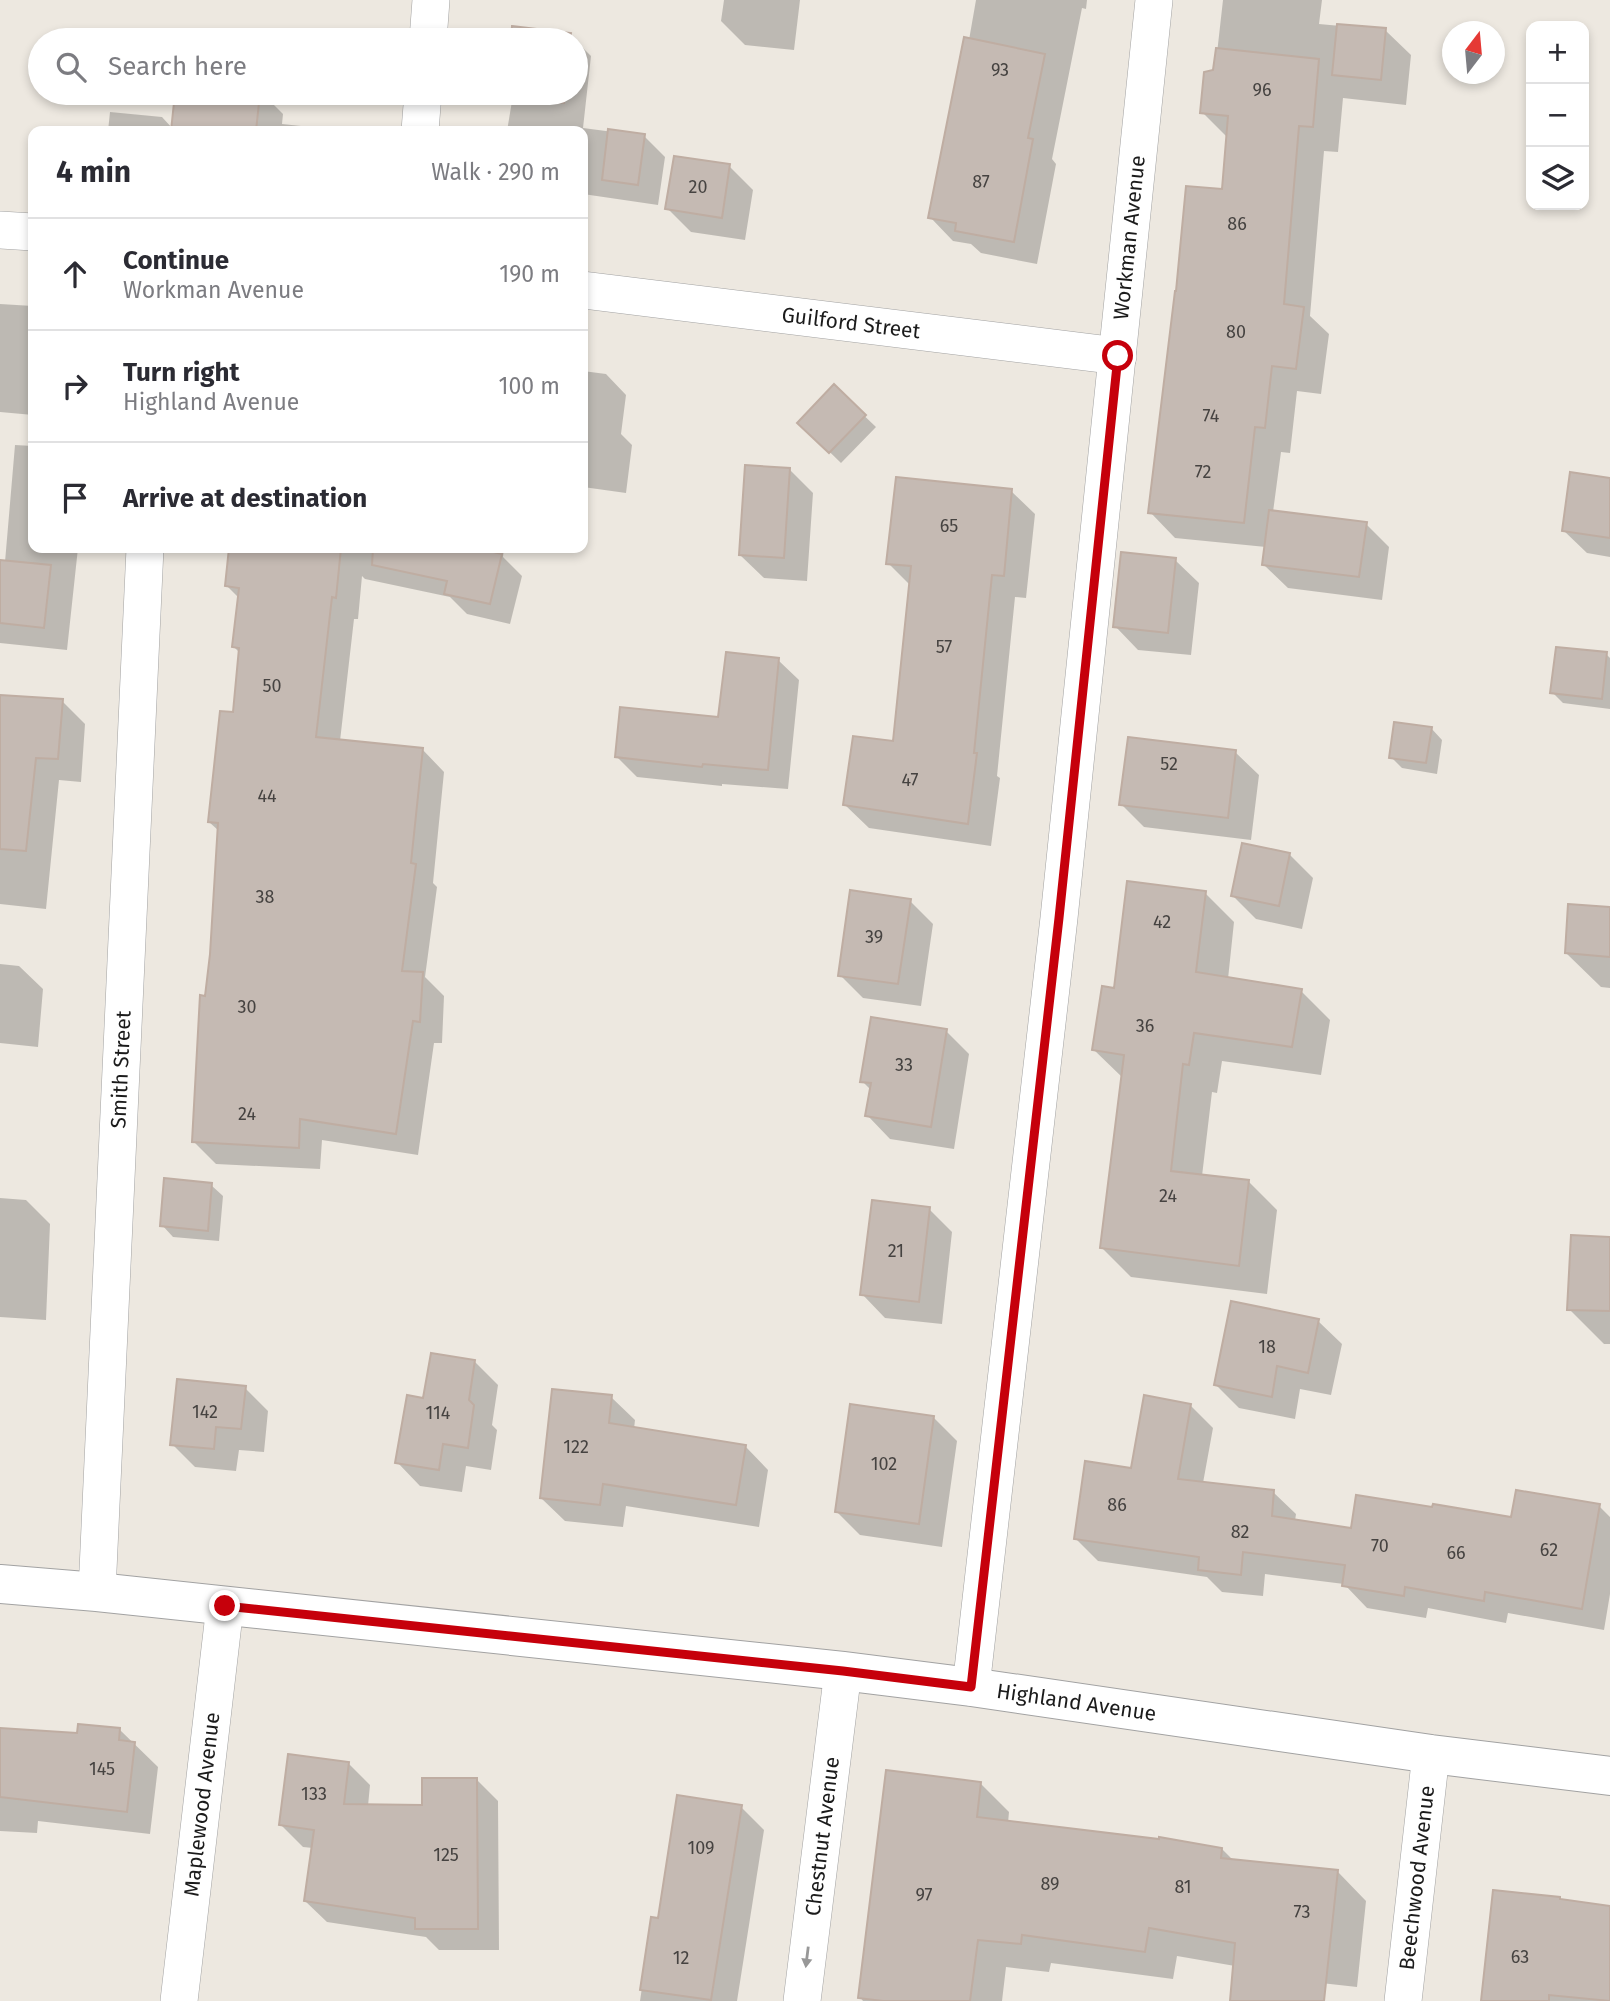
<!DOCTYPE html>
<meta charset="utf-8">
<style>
body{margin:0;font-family:"Fira Sans",sans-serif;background:#f7f7f7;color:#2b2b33}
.controls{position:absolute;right:21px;top:21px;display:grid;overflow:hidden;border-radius:14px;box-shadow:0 4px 10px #0003}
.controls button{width:63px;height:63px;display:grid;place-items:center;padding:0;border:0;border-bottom:2px solid #e1e1e2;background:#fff;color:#2b2b33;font:35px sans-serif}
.compass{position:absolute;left:1442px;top:21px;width:63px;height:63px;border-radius:50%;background:#fff;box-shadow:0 4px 10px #0003;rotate:16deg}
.stop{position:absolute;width:21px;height:21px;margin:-16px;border:5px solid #c6000b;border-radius:50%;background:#fff}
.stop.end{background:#c6000b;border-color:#fff;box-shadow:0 2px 7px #0008}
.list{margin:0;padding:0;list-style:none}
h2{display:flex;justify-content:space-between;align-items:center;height:91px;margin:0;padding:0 28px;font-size:30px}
h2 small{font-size:23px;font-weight:400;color:#7c7c81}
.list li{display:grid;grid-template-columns:46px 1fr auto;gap:21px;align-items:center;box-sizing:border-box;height:112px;padding:0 28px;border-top:2px solid #e1e1e2}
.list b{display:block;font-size:26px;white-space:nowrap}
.list p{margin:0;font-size:23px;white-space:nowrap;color:#7c7c81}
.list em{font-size:23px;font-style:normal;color:#7c7c81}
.icon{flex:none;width:38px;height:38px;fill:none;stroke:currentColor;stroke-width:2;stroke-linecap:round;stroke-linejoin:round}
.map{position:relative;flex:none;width:1610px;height:2001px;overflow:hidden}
.search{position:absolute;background:#fff;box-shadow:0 4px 10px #0003;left:28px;top:28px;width:560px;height:77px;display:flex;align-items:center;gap:18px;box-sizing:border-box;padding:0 24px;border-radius:38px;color:#7c7c81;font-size:26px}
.panel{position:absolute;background:#fff;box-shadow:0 4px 10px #0003;left:28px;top:126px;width:560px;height:427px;border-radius:14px}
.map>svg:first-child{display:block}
.shadow{fill:#0003}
.building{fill:#c5bab3;stroke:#bfada2;stroke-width:2}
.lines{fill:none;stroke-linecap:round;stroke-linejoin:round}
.minor-casing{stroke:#a2a2a2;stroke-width:38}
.tertiary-casing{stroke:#a2a2a2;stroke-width:40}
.minor{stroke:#fff;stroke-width:37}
.tertiary{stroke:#fff;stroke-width:38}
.oneway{fill:#989898}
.route{stroke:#c6000b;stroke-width:9}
.labels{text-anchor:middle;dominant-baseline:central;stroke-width:7;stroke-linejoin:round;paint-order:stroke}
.number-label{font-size:18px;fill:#464341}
.street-label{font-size:21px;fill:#1b1b1b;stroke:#fff}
</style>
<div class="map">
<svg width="1610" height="2001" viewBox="0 0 1610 2001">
<rect width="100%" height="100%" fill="#ede8e0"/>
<path class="shadow" d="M724,0H800L794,50L745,45L721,21Z
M976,0H1087L1086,9L1082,8L1052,159L1056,164L1037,264L981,253L971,244L953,241L930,217L969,40Z
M1223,0H1322L1319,24L1385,30L1411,55L1406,105L1343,98L1338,152L1324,151L1310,316L1329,334L1321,394L1297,391L1290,453L1281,452L1273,512L1366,524L1389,547L1382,600L1288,588L1264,565L1266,547L1175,538L1150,512L1224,191L1228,138L1202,112L1215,71Z
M514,28L570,35L575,40H512Z
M576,41L591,56L583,128L644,136L665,157L658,205L583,194V131H507L512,101L506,96L507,93H576Z
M177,93H262L283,114L282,124L320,128L323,131H108L110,112L162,117L173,129Z
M729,166L753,190L745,240L691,232L667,208Z
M0,304L33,306V415L0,412Z
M583,371L606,374L626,395L621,434L632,445L626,493L583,487Z
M834,387L876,427L841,463L800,423Z
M15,445L33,446V548H78L67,650L0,643V561L5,562Z
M790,470L813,493L807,581L764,578L740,555Z
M1610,480V557L1587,553L1563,530Z
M1011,491L1035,514L1026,598L1015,597L997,776L1000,778L991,846L869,828L845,805L895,743L911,586L888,563Z
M230,548H504L503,557L522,576L510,624L467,614L450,597L365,579L362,576L358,619H354L340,741L422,749L444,772L433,883L437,887L425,977L444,996L442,1043H434L418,1155L322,1140L320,1169L216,1164L193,1141L212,954L219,831L209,822L234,714L240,653L234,647L240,599L227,586Z
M1175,560L1199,583L1191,655L1138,650L1115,626Z
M1606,654L1610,658V709L1563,703L1552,692Z
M778,660L799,680L788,789L722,784V786L637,777L617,757L719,719Z
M0,696L62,701L85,724L81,782L59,780L46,909L0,904Z
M1431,728L1442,740L1437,774L1402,768L1391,757Z
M1235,752L1259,775L1251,840L1144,827L1121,804Z
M1290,855L1313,878L1302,929L1256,919L1233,896Z
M1205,893L1234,922L1228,979L1301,991L1330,1020L1321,1075L1222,1061L1217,1093L1212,1092L1202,1176L1248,1181L1277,1210L1267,1294L1131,1277L1102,1248L1123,1078L1094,1050L1116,990Z
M910,901L933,924L921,1006L863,998L840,975Z
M1610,909V988L1601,987L1566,953Z
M0,964L19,966L43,989L38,1047L0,1043Z
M946,1031L969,1054L954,1149L890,1139L867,1115L871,1090L862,1081Z
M211,1185L223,1196L219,1241L173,1237L162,1225Z
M0,1198L26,1200L50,1224L46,1320L0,1317Z
M929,1209L952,1232L942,1324L885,1318L862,1294Z
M1610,1239V1344H1604L1569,1309Z
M1318,1321L1342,1344L1331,1395L1300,1389L1295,1419L1239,1408L1215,1384Z
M474,1361L498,1385L492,1425L497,1430L491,1470L466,1466L462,1492L420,1486L397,1462L425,1400Z
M245,1388L268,1411L264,1452L239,1450L236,1471L195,1467L172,1444Z
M611,1397L635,1420L634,1429L745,1446L768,1470L759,1527L626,1506L623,1527L565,1521L541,1498Z
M1190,1405L1213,1428L1203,1483L1273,1492L1296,1514L1295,1521L1352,1530L1512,1519L1599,1506L1610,1517V1594L1604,1630L1508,1613L1506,1623L1428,1608L1426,1618L1367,1608L1344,1584L1265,1574L1263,1596L1222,1592L1207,1577L1098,1561L1076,1539Z
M933,1417L957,1441L942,1547L860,1535L837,1512Z
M0,1730L78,1735L120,1730L158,1767L150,1834L38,1821L37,1833L0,1831Z
M348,1763L370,1785L368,1806L424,1807L476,1779L498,1801L499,1950H439L426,1937L327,1922L305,1901L313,1848L303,1847L281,1825Z
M980,1783L1009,1812L1008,1823L1222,1849L1234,1861L1338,1872L1366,1901L1357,1987L1321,1983L1319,2001H1232L1235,1966L1177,1956L1173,1979L1051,1963L1049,1972L1006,1967L1002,2001H863L860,1997Z
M741,1807L764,1830L737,2001H640L652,1919L659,1920Z
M1610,1907V2001H1483Z"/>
<path class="building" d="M1337,24L1386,28L1381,80L1332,75Z
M512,26L571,33L570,40H511Z
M964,37L1045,54L1028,138L1033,139L1014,242L955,231L956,223L928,218Z
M1216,48L1319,59L1313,127L1299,126L1284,304L1304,307L1296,369L1272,366L1265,428L1255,427L1244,523L1148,513L1175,291H1176L1186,186L1222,189L1228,116L1200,113L1204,72L1213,70Z
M175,93H260L256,131H171Z
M505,93H565L564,103L504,96Z
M608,129L645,134L638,185L602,180Z
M674,156L730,164L722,218L665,209Z
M834,384L866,415L829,453L797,423Z
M745,465L790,468L784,558L739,555Z
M1570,472L1610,478V538L1562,531Z
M896,477L1012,489L1004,576L992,575L974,753H977L968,824L843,805L853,736L893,741L911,566L886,564Z
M1269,510L1367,522L1359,577L1262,565Z
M229,548H341L336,598L332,597L316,737L423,748L411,863L416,864L402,971L423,972L420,1022L413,1021L396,1134L300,1119L299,1148L192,1142L200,995L205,996L210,954L218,823L208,822L220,711L233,712L239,648L232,647L239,588L225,586Z
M373,548H476L502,554L490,604L444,594L447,581L372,565Z
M1121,552L1176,558L1168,633L1113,627Z
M0,560L51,565L44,628L0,623Z
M1556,647L1607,652L1602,699L1550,693Z
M726,652L779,658L768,770L703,764L702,767L615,757L620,707L718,717Z
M0,695L63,699L58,759L36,758L26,851L0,849Z
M1394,722L1432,727L1426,763L1389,758Z
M1128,737L1236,750L1228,818L1119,805Z
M1242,843L1290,853L1279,906L1231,896Z
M1127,881L1206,891L1196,972L1302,989L1292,1047L1194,1033L1189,1065L1183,1064L1171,1171L1249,1180L1239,1266L1100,1248L1124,1055L1092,1050L1102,986L1114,988Z
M850,890L911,899L898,984L838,976Z
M1568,904L1610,907V957L1565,953Z
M871,1017L947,1029L931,1127L865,1116L871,1083L860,1082Z
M164,1178L212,1183L208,1231L160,1226Z
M872,1200L930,1207L919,1302L860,1295Z
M1571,1235L1610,1237V1311L1567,1310Z
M1231,1301L1319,1319L1308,1373L1277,1366L1272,1397L1214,1385Z
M431,1353L475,1360L469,1400L474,1405L468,1448L443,1444L439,1470L395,1463L407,1395L423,1398Z
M177,1379L246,1386L241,1429L216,1427L214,1449L170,1445Z
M552,1389L612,1395L609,1423L746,1445L736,1505L603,1484L600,1505L540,1498Z
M1144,1395L1191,1404L1178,1479L1274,1490L1272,1516L1351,1528L1356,1495L1432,1507L1433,1504L1511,1517L1516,1490L1600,1504L1582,1609L1485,1592L1484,1601L1405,1587L1404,1596L1342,1586L1345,1565L1243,1552L1241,1575L1198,1570L1199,1557L1074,1539L1085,1461L1131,1468Z
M850,1404L934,1416L919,1524L835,1512Z
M78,1724L120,1728L119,1740L135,1742L127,1812L0,1797V1728L77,1733Z
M288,1754L349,1762L344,1804L422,1805V1778H477L478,1929H415V1918L304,1901L314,1830L279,1825Z
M886,1770L981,1782L977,1817L1159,1839V1837L1222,1848L1221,1858L1338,1870L1324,2001H1230L1235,1943L1149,1928L1145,1952L1022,1935L1021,1944L978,1940L970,2001H883L858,1998Z
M677,1795L742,1805L711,2000L640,1990L651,1917L658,1918Z
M1493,1890L1560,1897V1899L1610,1906V2001L1549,1995V2001H1481Z"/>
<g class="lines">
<g class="minor-casing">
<g id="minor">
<path d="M428,40L431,0"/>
<path d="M420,131L423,93"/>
<path d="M0,230L33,232"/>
<path id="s1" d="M583,290L1118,356"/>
<path id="s2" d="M97,1592L145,548"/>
<path id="s3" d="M971,1687L1059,918L1154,0"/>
<path id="s4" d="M179,2001L225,1606"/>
<path id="s5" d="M802,2001L843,1671"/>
<path id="s6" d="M1403,2001L1431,1754"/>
</g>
</g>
<g class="tertiary-casing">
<g id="tertiary">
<path id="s7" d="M0,1584L97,1592L843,1671L971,1687L1431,1754L1610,1776"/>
</g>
</g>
<use href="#minor" class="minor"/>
<use href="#tertiary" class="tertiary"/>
</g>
<defs><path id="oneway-solid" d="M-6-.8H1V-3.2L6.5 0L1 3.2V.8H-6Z" transform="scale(1.75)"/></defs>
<use class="oneway" href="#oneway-solid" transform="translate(807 1957) rotate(97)"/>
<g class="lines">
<path class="route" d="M225,1606L843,1671L971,1687L1059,918L1118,356"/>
</g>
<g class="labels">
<g class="number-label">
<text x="1000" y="70">93</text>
<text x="1262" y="90">96</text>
<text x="981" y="182">87</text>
<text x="698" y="187">20</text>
<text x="1237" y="224">86</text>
<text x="1236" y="332">80</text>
<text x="1211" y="416">74</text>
<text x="1203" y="472">72</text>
<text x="949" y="526">65</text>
<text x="944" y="647">57</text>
<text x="272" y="686">50</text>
<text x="1169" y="764">52</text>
<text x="910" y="780">47</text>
<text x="267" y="796">44</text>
<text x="265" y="897">38</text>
<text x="1162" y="922">42</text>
<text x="874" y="937">39</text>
<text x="247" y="1007">30</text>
<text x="1145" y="1026">36</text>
<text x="904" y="1065">33</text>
<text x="247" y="1114">24</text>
<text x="1168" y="1196">24</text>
<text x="896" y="1251">21</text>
<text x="1267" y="1347">18</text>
<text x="205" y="1412">142</text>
<text x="438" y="1413">114</text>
<text x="576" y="1447">122</text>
<text x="884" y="1464">102</text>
<text x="1117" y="1505">86</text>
<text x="1240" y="1532">82</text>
<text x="1380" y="1546">70</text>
<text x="1549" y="1550">62</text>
<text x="1456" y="1553">66</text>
<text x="102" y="1769">145</text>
<text x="314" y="1794">133</text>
<text x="701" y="1848">109</text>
<text x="446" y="1855">125</text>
<text x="1050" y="1884">89</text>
<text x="1183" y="1887">81</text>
<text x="924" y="1895">97</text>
<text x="1302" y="1912">73</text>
<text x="1520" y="1957">63</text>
<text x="681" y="1958">12</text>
</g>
<g class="street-label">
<text stroke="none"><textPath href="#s3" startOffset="1458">Workman Avenue</textPath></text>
<text stroke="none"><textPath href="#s1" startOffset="270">Guilford Street</textPath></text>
<text stroke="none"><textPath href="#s2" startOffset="523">Smith Street</textPath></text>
<text stroke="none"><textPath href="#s7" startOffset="1083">Highland Avenue</textPath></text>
<text stroke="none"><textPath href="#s4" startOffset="198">Maplewood Avenue</textPath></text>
<text stroke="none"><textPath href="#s5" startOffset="166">Chestnut Avenue</textPath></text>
<text stroke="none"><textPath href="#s6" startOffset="124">Beechwood Avenue</textPath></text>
</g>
</g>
</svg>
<div class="controls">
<button>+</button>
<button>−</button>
<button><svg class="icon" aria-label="layers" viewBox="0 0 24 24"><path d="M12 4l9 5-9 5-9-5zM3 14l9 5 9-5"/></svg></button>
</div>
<svg class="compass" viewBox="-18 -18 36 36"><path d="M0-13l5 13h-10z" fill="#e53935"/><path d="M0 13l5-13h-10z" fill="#7c7c81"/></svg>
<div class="stop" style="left:1118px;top:356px"></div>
<div class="stop end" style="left:225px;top:1606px"></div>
<div class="search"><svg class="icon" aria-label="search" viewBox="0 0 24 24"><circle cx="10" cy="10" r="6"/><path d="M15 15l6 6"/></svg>Search here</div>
<section class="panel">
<h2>4 min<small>Walk · 290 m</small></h2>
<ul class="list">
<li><svg class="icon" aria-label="ahead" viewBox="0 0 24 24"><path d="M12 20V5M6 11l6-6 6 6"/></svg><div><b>Continue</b><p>Workman Avenue</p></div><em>190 m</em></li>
<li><svg class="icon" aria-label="right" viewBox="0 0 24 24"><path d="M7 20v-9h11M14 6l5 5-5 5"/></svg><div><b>Turn right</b><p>Highland Avenue</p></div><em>100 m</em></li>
<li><svg class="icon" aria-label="arrive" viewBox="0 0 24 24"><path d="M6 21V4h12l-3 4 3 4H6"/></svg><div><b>Arrive at destination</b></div></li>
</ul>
</section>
</div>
